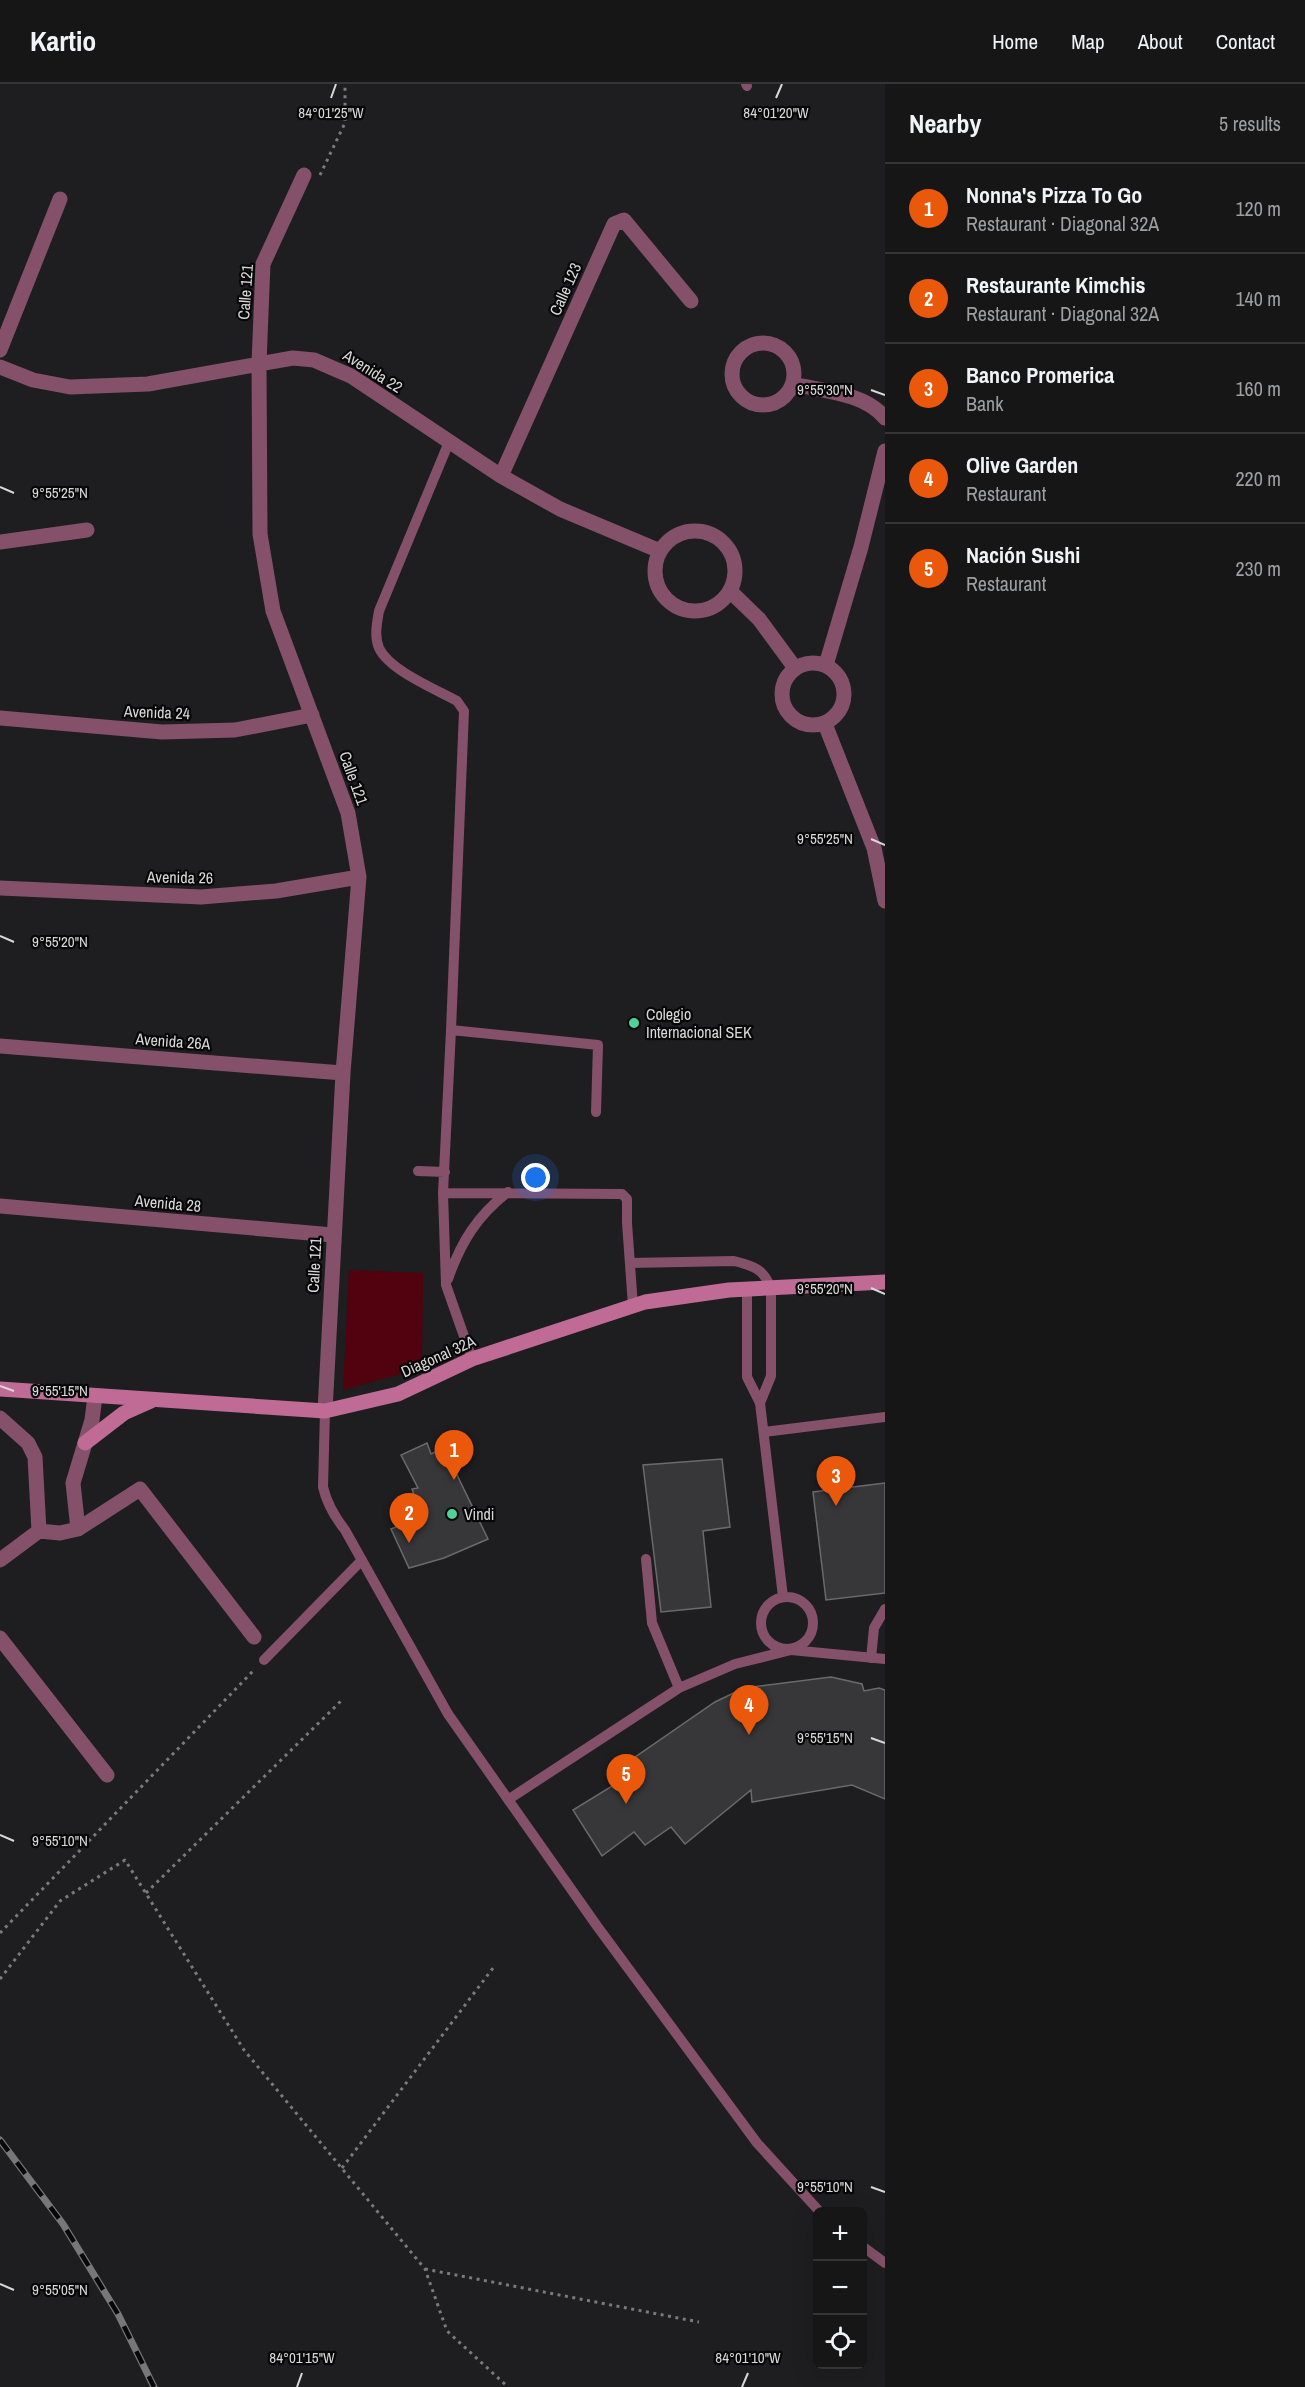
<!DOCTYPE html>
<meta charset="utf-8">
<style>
body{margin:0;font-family:"Archivo Narrow",sans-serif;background:#1f1f20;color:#f1f3f6}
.controls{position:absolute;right:18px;bottom:18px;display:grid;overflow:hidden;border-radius:9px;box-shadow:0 6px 24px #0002}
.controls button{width:54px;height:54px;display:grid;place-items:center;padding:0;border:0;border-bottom:2px solid #353536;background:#161617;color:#f1f3f6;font:30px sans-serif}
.you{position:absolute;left:536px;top:1094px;width:21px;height:21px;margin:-15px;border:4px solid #fff;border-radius:50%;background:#1a73e8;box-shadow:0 0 0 9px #1a73e833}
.badge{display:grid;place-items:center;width:39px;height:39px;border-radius:50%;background:#ea580c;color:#fff;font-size:20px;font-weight:700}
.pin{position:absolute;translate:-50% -50px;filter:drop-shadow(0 2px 3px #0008)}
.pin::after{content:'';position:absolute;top:32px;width:21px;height:18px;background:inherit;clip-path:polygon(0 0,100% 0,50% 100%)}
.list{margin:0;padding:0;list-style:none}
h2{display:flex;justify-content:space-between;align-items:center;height:78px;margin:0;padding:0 24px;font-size:26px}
h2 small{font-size:20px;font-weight:400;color:#9e9fa1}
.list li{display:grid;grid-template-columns:39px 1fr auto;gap:18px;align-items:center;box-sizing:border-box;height:90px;padding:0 24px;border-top:2px solid #353536}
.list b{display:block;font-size:22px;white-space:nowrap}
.list p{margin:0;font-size:20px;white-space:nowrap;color:#9e9fa1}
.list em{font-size:20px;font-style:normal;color:#9e9fa1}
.icon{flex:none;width:33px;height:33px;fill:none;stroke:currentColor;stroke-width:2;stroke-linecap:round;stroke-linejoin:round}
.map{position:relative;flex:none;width:885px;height:2303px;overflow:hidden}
header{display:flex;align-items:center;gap:36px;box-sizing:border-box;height:84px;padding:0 30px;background:#161617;border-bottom:2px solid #353536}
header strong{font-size:28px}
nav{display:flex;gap:33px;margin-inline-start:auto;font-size:21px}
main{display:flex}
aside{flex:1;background:#161617}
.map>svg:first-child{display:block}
.green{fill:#52010f}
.building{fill:#37373a;stroke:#6a6a6d;stroke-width:1.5}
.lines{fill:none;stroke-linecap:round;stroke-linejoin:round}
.path{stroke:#7b7a7b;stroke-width:3;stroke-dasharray:3 4.5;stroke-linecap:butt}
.lane{stroke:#84506a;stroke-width:10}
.street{stroke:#84506a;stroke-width:15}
.secondary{stroke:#bf6b96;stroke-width:15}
.rail-casing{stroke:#777678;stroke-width:7}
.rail{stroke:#080708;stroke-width:4.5;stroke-dasharray:14;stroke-linecap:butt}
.ticks{fill:none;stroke:#d9d8d9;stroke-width:2}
.poi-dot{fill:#4dd39a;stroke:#080708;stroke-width:2}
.labels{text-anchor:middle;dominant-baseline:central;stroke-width:4.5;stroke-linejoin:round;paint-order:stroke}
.street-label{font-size:16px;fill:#d9d8d9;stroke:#080708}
.poi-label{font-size:16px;fill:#d9d8d9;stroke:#080708;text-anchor:start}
.ticks-label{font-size:15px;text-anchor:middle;fill:#d9d8d9;stroke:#080708;stroke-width:4.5;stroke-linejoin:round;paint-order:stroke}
</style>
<header>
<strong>Kartio</strong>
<nav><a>Home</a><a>Map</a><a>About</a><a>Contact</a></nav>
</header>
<main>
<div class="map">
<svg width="885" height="2303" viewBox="0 0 885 2303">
<rect width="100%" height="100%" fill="#1e1d1f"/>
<path class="green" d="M349,1186L423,1189L422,1284L343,1306Z"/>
<path class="building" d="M427,1359L431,1370L444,1364L488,1455L444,1474L409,1484L391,1445L422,1433L412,1405L418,1404L401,1371Z
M722,1375L730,1443L703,1447L711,1523L661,1528L643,1381Z
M885,1399V1509L826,1516L813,1408Z
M831,1593L862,1600L864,1607L879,1604L885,1606V1715L852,1701L752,1718L751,1706L685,1760L671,1743L645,1761L634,1748L602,1772L573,1726L635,1688L628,1678L715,1618L744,1604Z"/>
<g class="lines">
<path class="path" d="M320,91L345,39V0
M146,1809L343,1615
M0,1849L255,1585
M0,1895L60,1817L125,1776L244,1966L425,2185L447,2247L508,2303
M342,2084L493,1884
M425,2185L699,2238"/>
<path class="lane" d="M746,0L747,2
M449,358L379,527C377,539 374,552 379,564C389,586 435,605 457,617L464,627L451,946
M418,1087L445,1088
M443,1109L622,1110L627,1115V1139L633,1222
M630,1179L734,1177C754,1182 764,1185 771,1205V1292L760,1319
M448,1195C461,1158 477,1132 508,1108
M747,1206V1293L760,1319L783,1513
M472,1275L446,1201L443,1109L451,946L598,961L596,1028
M325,1327L323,1403C327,1420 334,1432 345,1446L448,1630L597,1842L757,2059L820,2128
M764,1348L885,1333
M646,1475L652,1539L679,1604
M761 1539a26 26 0 1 1 52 0a26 26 0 1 1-52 0Z
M871,1574L874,1544L885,1525
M264,1576L362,1476
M509,1715L679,1604L735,1580L791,1566L885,1575
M862,2162L885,2179"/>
<path class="street" d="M304,91L263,180L259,279L260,450L273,527L348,729L359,793L343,989L325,1327
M732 290a31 31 0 1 1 62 0a31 31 0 1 1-62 0Z
M0,266L60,115
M0,283L33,296L70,303L148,300L293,274L314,276L351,292L501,392L560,425L660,467
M793,300C823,307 865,309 885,334
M501,392L614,140L624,136L691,217
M655 487a40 40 0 1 1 80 0a40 40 0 1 1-80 0Z
M0,458L87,446
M730,507L759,535L795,584
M782 610a31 31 0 1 1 62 0a31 31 0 1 1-62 0Z
M826,581L861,463L885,367
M0,634L162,648L235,646L312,631
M825,640L874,764L885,817
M0,804L201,813L276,807L359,793
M0,962L343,989
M0,1122L333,1151
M0,1334L28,1359L35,1373L39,1447
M78,1445L73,1399L92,1336L95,1312
M0,1476L39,1447L60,1449L78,1445L140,1405L254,1553
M0,1554L107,1691"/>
<path class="secondary" d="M0,1305L325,1327L398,1310L472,1275L645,1218L729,1206L885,1198
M85,1359L124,1329L151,1317"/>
<g class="rail-casing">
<path id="rail" d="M0,2056L63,2140L118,2230L154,2303"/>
</g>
<use href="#rail" class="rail"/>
</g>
<path class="ticks" d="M331,14L336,0M776,14L782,0M871,306L885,311M0,403L14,409M871,755L885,761M0,852L14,858M871,1204L885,1210M0,1302L14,1307M871,1654L885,1659M0,1751L14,1757M871,2103L885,2108M0,2200L14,2206M297,2303L302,2289M742,2303L748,2289"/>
<g class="poi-dot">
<circle cx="634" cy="939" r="6"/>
<circle cx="452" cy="1430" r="6"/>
</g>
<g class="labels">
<g class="street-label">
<text transform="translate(565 205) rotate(-66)">Calle 123</text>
<text transform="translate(245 208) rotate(-86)">Calle 121</text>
<text transform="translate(373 287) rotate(32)">Avenida 22</text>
<text transform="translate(157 628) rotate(2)">Avenida 24</text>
<text transform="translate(354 694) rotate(70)">Calle 121</text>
<text transform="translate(180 793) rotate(1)">Avenida 26</text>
<text transform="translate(173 957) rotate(4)">Avenida 26A</text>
<text transform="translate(168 1119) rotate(5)">Avenida 28</text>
<text transform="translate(314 1181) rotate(-87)">Calle 121</text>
<text transform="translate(438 1272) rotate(-24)">Diagonal 32A</text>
</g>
<g class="poi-label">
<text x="646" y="930">Colegio<tspan x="646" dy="18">Internacional SEK</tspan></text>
<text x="464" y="1430">Vindi</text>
</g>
</g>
<g class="ticks-label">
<text x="776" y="34">84°01'20"W</text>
<text x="331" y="34">84°01'25"W</text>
<text x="825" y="311">9°55'30"N</text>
<text x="60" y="414">9°55'25"N</text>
<text x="825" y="760">9°55'25"N</text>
<text x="60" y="863">9°55'20"N</text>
<text x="825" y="1210">9°55'20"N</text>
<text x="60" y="1312">9°55'15"N</text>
<text x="825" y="1659">9°55'15"N</text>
<text x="60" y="1762">9°55'10"N</text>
<text x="825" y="2108">9°55'10"N</text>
<text x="60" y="2211">9°55'05"N</text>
<text x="302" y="2279">84°01'15"W</text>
<text x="748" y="2279">84°01'10"W</text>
</g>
</svg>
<div class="controls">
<button>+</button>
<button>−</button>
<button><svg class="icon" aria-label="locate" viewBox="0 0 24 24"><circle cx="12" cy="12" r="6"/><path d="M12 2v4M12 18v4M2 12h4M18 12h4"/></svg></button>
</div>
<div class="you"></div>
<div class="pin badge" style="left:454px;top:1396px">1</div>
<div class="pin badge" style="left:409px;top:1459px">2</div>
<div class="pin badge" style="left:836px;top:1422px">3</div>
<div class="pin badge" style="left:749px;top:1651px">4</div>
<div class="pin badge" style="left:626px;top:1720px">5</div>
</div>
<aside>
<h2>Nearby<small>5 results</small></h2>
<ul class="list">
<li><span class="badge">1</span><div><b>Nonna's Pizza To Go</b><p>Restaurant · Diagonal 32A</p></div><em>120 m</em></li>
<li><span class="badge">2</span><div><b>Restaurante Kimchis</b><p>Restaurant · Diagonal 32A</p></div><em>140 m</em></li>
<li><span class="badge">3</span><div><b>Banco Promerica</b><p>Bank</p></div><em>160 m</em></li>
<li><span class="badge">4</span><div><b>Olive Garden</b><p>Restaurant</p></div><em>220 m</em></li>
<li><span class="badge">5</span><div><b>Nación Sushi</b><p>Restaurant</p></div><em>230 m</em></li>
</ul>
</aside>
</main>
